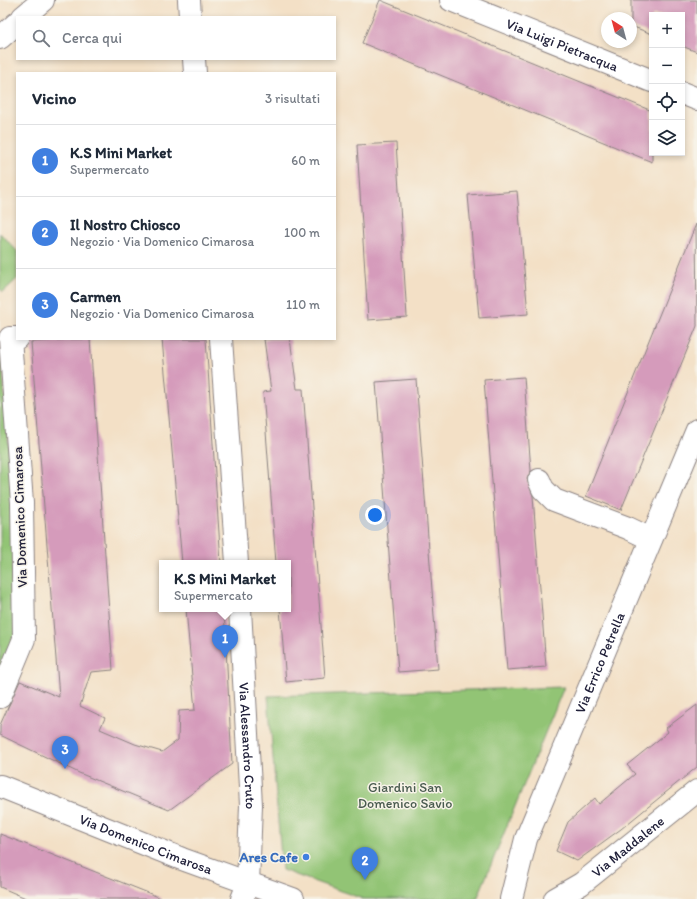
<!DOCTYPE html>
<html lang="it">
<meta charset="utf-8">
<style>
body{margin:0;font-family:Itim,sans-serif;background:#f2f2f3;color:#1f2937}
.controls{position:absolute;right:12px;top:12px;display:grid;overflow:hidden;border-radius:0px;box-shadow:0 2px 6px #0003}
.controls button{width:36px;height:36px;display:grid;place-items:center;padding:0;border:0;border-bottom:1px solid #e0e1e3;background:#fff;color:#1f2937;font:20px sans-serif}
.compass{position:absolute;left:601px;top:12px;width:36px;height:36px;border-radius:50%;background:#fff;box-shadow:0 2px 6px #0003;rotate:324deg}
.you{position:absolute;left:375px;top:515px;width:14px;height:14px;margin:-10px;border:3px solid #fff;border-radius:50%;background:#1a73e8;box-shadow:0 0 0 6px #1a73e833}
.badge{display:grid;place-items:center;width:26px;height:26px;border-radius:50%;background:#111827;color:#fff;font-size:13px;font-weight:700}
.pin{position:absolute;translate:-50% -33px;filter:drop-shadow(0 1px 2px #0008)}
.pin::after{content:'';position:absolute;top:21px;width:14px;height:12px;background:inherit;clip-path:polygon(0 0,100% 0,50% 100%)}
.popup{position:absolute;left:159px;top:560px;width:132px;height:52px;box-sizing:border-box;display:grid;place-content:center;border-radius:0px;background:#fff;filter:drop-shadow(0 1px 3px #0005);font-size:13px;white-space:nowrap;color:#747a83}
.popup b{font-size:15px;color:#1f2937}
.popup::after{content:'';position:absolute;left:50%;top:100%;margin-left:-8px;border:8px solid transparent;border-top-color:#fff}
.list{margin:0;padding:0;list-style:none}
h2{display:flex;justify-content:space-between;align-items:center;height:52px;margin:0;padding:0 16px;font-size:17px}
h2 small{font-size:13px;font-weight:400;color:#747a83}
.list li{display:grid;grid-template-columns:26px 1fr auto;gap:12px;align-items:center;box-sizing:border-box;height:72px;padding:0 16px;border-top:1px solid #e0e1e3}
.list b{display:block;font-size:15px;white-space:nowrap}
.list p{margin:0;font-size:13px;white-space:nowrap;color:#747a83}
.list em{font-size:13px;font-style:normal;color:#747a83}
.icon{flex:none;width:22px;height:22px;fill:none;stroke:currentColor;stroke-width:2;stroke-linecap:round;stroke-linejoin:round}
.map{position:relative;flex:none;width:697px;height:899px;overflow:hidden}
.search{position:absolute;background:#fff;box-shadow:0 2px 6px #0003;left:16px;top:16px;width:320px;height:44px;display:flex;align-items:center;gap:10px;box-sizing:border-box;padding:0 14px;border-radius:0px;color:#747a83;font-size:15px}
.panel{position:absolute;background:#fff;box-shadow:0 2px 6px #0003;left:16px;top:72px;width:320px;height:268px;border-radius:0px}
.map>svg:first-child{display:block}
.green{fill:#92c474;stroke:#5a7358}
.building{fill:#d59bbb}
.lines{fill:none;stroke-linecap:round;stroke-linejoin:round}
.minor-casing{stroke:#8a8180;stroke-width:24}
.minor{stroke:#fff;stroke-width:22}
.shop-dot{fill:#3f7fe0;stroke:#f7f3e8;stroke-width:1.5}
.labels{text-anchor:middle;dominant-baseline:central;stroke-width:3;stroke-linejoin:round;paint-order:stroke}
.street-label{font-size:14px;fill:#22223b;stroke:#f7f3e8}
.park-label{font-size:14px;fill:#495b4f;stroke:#f7f3e8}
.shop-label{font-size:14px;font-weight:bold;fill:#366cbe;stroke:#f7f3e8;text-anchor:end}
</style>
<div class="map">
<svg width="697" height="899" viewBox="0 0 697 899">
<rect width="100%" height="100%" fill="#f7f3e8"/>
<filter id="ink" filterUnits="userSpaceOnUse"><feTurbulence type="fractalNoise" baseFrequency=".025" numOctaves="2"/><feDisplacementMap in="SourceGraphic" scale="8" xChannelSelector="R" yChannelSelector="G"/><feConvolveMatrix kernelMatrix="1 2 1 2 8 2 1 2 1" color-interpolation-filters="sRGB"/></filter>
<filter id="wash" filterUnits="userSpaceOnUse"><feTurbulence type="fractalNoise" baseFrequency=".012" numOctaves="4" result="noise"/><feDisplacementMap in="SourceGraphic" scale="16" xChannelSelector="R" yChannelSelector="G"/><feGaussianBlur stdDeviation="0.9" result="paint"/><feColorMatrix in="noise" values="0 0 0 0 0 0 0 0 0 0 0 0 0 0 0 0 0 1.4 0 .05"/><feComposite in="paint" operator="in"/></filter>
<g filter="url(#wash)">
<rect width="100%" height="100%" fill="#f3e0c6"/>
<path class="green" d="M0,233L17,251V279L3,292L0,289Z
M0,336L24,639L0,697Z
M564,687L477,899H363L282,870L268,696Z"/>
<g id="blocks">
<path class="building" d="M380,0L652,111V162L362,43Z
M631,0H697V52L682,46V15H652V34L631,26Z
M396,143L407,317L368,320L357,145Z
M517,191L528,314L479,318L468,195Z
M696,224L697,326L621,510L586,496Z
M73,339H90L113,670L91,672L80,706L105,718L100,729L135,744L162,752L178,740L179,711L195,710L186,609H224L232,764L169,810L79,773L0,735V725L20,681L59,697L31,342Z
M162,339H206L221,563H182Z
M264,339H290L297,389H303L325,678L286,682L280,609H288V563H276L263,392L271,391Z
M524,377L531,471L527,479L533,496L546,667L507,670L484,380Z
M416,379L438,669L398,672L376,382Z
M697,705V767L621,829L577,861L556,851L568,822L595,798L599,804L635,774L627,765L668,732L666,728Z
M0,834L161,898V899H28L0,887Z"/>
</g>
</g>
<g filter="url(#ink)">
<use href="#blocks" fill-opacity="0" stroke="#8a8180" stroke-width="1"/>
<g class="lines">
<g class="minor-casing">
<g id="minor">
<path d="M189,0L190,17"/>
<path id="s1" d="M451,0L652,81"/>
<path d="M23,17L43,0"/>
<path d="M0,38L17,23"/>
<path d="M194,59L195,73"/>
<path d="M682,93L697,99"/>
<path d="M221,339L237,563"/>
<path d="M539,480L543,489L554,500L628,528L651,539"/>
<path id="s2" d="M240,609L251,805L248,884L242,899"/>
<path d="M0,697L24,639L22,503L10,338H17"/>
<path id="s3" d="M0,786L182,859L293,899"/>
<path id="s4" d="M511,899L526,839L697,430"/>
<path id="s5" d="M555,899L581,884L697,791"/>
</g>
</g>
<use href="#minor" class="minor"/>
</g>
</g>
<circle class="shop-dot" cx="306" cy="857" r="4"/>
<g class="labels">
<g class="street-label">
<text stroke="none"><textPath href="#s1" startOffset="120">Via Luigi Pietracqua</textPath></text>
<text transform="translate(20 517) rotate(-92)">Via Domenico Cimarosa</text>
<text stroke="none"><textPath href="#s4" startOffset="253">Via Errico Petrella</textPath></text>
<text stroke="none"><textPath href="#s2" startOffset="137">Via Alessandro Cruto</textPath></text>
<text stroke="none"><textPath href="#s3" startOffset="157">Via Domenico Cimarosa</textPath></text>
<text stroke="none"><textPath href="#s5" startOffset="90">Via Maddalene</textPath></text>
</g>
<g class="park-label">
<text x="405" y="787">Giardini San<tspan x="405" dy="16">Domenico Savio</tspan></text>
</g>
<g class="shop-label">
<text x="298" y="857">Ares Cafe</text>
</g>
</g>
</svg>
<div class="controls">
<button>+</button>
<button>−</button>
<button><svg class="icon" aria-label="locate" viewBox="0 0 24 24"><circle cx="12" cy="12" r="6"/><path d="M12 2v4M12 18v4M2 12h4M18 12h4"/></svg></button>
<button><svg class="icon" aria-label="layers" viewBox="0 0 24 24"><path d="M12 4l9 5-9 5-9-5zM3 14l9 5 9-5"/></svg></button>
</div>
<svg class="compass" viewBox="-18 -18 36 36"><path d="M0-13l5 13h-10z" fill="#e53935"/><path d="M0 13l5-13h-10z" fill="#747a83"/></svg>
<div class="you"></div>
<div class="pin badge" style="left:225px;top:658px;background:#3f7fe0">1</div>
<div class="popup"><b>K.S Mini Market</b>Supermercato</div>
<div class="pin badge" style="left:365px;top:880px;background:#3f7fe0">2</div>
<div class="pin badge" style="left:65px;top:769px;background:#3f7fe0">3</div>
<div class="search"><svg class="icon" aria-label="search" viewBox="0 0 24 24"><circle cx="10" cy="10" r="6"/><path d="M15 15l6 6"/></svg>Cerca qui</div>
<section class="panel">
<h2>Vicino<small>3 risultati</small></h2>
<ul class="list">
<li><span class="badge" style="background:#3f7fe0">1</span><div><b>K.S Mini Market</b><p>Supermercato</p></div><em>60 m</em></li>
<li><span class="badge" style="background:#3f7fe0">2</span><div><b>Il Nostro Chiosco</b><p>Negozio · Via Domenico Cimarosa</p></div><em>100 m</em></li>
<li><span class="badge" style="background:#3f7fe0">3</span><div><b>Carmen</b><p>Negozio · Via Domenico Cimarosa</p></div><em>110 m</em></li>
</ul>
</section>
</div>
